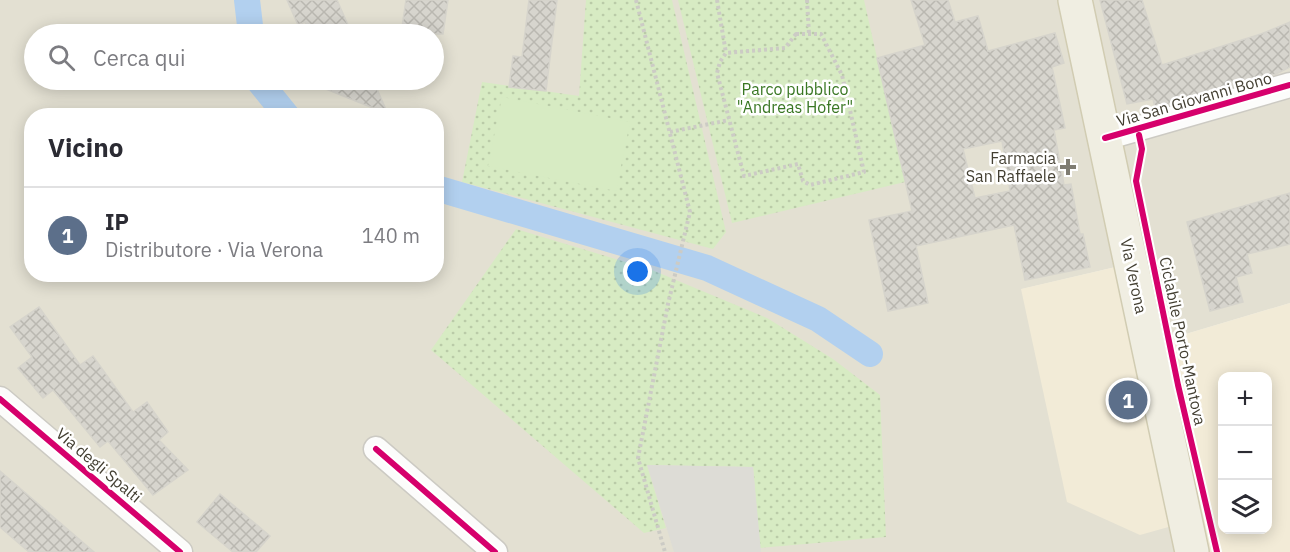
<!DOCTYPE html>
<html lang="it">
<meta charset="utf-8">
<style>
body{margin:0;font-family:"IBM Plex Sans",sans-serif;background:#f7f7f7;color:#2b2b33}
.controls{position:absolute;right:18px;bottom:18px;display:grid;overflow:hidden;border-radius:12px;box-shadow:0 3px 15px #0003}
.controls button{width:54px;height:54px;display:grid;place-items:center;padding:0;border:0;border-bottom:2px solid #e1e1e2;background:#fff;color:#2b2b33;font:30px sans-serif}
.you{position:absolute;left:638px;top:272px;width:21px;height:21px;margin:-15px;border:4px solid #fff;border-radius:50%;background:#1a73e8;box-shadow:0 0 0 9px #1a73e833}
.badge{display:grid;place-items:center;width:39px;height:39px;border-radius:50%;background:#7c3aed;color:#fff;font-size:20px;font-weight:700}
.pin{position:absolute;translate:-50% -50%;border:3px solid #fff;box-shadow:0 2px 6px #0006}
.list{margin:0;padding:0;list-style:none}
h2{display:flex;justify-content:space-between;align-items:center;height:78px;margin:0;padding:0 24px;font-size:26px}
h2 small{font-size:20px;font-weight:400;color:#7c7c81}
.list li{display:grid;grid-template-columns:39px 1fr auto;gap:18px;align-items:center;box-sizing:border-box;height:96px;padding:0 24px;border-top:2px solid #e1e1e2}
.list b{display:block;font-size:22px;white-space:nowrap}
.list p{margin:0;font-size:20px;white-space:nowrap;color:#7c7c81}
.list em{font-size:20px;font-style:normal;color:#7c7c81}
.icon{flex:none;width:33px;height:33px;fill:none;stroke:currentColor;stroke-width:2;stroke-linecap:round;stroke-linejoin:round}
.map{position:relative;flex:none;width:1290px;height:552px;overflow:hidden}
.search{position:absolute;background:#fff;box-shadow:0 3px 15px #0003;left:24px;top:24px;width:420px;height:66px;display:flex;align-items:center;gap:15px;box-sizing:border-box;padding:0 21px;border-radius:33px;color:#7c7c81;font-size:22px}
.panel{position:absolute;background:#fff;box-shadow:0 3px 15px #0003;left:24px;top:108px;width:420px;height:174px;border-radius:24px}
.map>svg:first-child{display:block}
.residential{fill:#e3e0d2;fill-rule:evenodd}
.commercial{fill:#f2ebd7;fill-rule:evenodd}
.park{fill:url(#park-dots)}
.garden{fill:#d7ebc3}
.parking{fill:#dddcd6}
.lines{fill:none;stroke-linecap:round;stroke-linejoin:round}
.canal{stroke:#b2d0ef;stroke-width:26}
.building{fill:url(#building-cross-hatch);stroke:#d6d4cc;stroke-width:1.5;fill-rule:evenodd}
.minor-casing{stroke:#cccac3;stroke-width:27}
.primary-casing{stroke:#d1ccb2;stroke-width:36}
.path{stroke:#cccbc5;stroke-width:4;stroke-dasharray:3 3;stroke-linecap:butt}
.minor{stroke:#fcfcfb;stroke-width:24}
.primary{stroke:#f0eee2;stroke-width:33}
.cycleway-casing{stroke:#fff;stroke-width:10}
.cycleway{stroke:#d6006c;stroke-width:6}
.poi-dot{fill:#7f7c71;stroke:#fff;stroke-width:2}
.labels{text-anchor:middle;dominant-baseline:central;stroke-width:5;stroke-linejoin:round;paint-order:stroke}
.park-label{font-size:16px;fill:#397723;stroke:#fff}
.street-label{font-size:16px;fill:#433f32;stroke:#fff}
.poi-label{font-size:16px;fill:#433f32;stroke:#fff;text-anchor:end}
</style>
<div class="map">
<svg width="1290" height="552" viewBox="0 0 1290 552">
<defs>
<pattern id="park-dots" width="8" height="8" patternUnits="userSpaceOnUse" patternTransform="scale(1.5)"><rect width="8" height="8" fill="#d7ebc3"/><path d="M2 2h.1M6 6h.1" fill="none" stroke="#bacba8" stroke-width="1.8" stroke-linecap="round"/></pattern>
<pattern id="building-cross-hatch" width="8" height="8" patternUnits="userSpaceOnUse" patternTransform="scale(1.5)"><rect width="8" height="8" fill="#d7d5ce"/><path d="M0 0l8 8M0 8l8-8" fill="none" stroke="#bab8b1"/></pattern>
</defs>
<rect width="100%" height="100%" fill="#eeede6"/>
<path class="residential" d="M0,0H1066L1124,265L1022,289L1172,526L1178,552H0ZM34,34H434V80H34ZM32,116H436V274H32Z
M1087,0H1290V303L1159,342Z"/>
<path class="commercial" d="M1124,265L1172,526L1140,535L1067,502L1021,289Z
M1290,303V552H1202L1159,342ZM1222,376H1268V530H1222Z"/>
<path class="park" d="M586,0H672L726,232L713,249L462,182L482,82L579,96Z
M678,0H864L905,182L732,223Z
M516,229L652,270L767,318L833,359L880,395L886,537L760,548L753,467L647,465L666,528L644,533L431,350Z"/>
<path class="garden" d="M502,97L630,122L616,191L488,166Z"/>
<path class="parking" d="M647,465L753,467L761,552H674Z"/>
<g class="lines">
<path class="canal" d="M247,0L251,34
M258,80L287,116
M436,188L707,268L818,319L870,354"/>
</g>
<path class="building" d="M287,0H337L352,34H310L305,22L298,25Z
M406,0H448L443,34H401Z
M529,0H557L546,91L509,87L513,56L522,57Z
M911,0H948L955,22L978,16L988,51L1055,33L1064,63L1052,67L1065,128L1054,130L1064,185L1071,184L1080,234H1083L1090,267L1025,280L1014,225L916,246L928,303L888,311L869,220L912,211L877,58L925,45ZM1002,141L1010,191L975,198L963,149Z
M1100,0H1142L1162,65L1261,34L1290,22V67L1276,74L1155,108L1153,99L1127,104Z
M306,80H373L388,114L306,81Z
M1290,193V244L1247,254L1252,273L1236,277L1243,302L1210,311L1187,222Z
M39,307L80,365L93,356L133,412L147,402L168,432L159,440L188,470L153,495L108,441L100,447L53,390L43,398L18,368L32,357L10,327Z
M0,471L94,552H29L0,527Z
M220,494L270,536L256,552H233L197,522Z"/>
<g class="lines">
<g class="minor-casing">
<path id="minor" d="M1105,138L1290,85
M0,399L180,552
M376,449L495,552"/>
</g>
<g class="primary-casing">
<path id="primary" d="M1075,0L1192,552"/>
</g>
<path class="path" d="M636,0L690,212L668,304L638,458L665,552
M717,0L726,53
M807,0L809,34
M796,34H821L842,75L864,172L810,185L803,181L798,164L744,176L717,73L720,62L726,53L785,48Z
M670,132L729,120"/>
<use href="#minor" class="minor"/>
<use href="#primary" class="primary"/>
<g class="cycleway-casing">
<path id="cycleway" d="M1139,135L1142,149L1136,181L1178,385L1217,552
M1105,138L1290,85
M0,399L180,552
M376,449L495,552"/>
</g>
<use href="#cycleway" class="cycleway"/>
</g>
<path class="poi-dot" d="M1065 158h6v6h6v6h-6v6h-6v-6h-6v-6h6z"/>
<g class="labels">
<g class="park-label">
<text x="795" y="89">Parco pubblico<tspan x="795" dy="18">"Andreas Hofer"</tspan></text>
</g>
<g class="street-label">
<text transform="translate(1194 99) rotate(-16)">Via San Giovanni Bono</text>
<text transform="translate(1134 276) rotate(78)">Via Verona</text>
<text transform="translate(1183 341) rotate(78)">Ciclabile Porto-Mantova</text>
<text transform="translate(99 465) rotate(40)">Via degli Spalti</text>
</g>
<g class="poi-label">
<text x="1056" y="158">Farmacia<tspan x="1056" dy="18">San Raffaele</tspan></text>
</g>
</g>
</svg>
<div class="controls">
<button>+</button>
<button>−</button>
<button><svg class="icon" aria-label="layers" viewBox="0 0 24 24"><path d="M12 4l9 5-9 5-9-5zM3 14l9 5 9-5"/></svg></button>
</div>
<div class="you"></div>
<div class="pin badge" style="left:1128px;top:400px;background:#5c6f8a">1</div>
<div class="search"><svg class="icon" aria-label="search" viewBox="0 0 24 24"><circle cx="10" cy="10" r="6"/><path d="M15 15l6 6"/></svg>Cerca qui</div>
<section class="panel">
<h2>Vicino<small></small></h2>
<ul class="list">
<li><span class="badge" style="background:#5c6f8a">1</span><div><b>IP</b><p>Distributore · Via Verona</p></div><em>140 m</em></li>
</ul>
</section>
</div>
